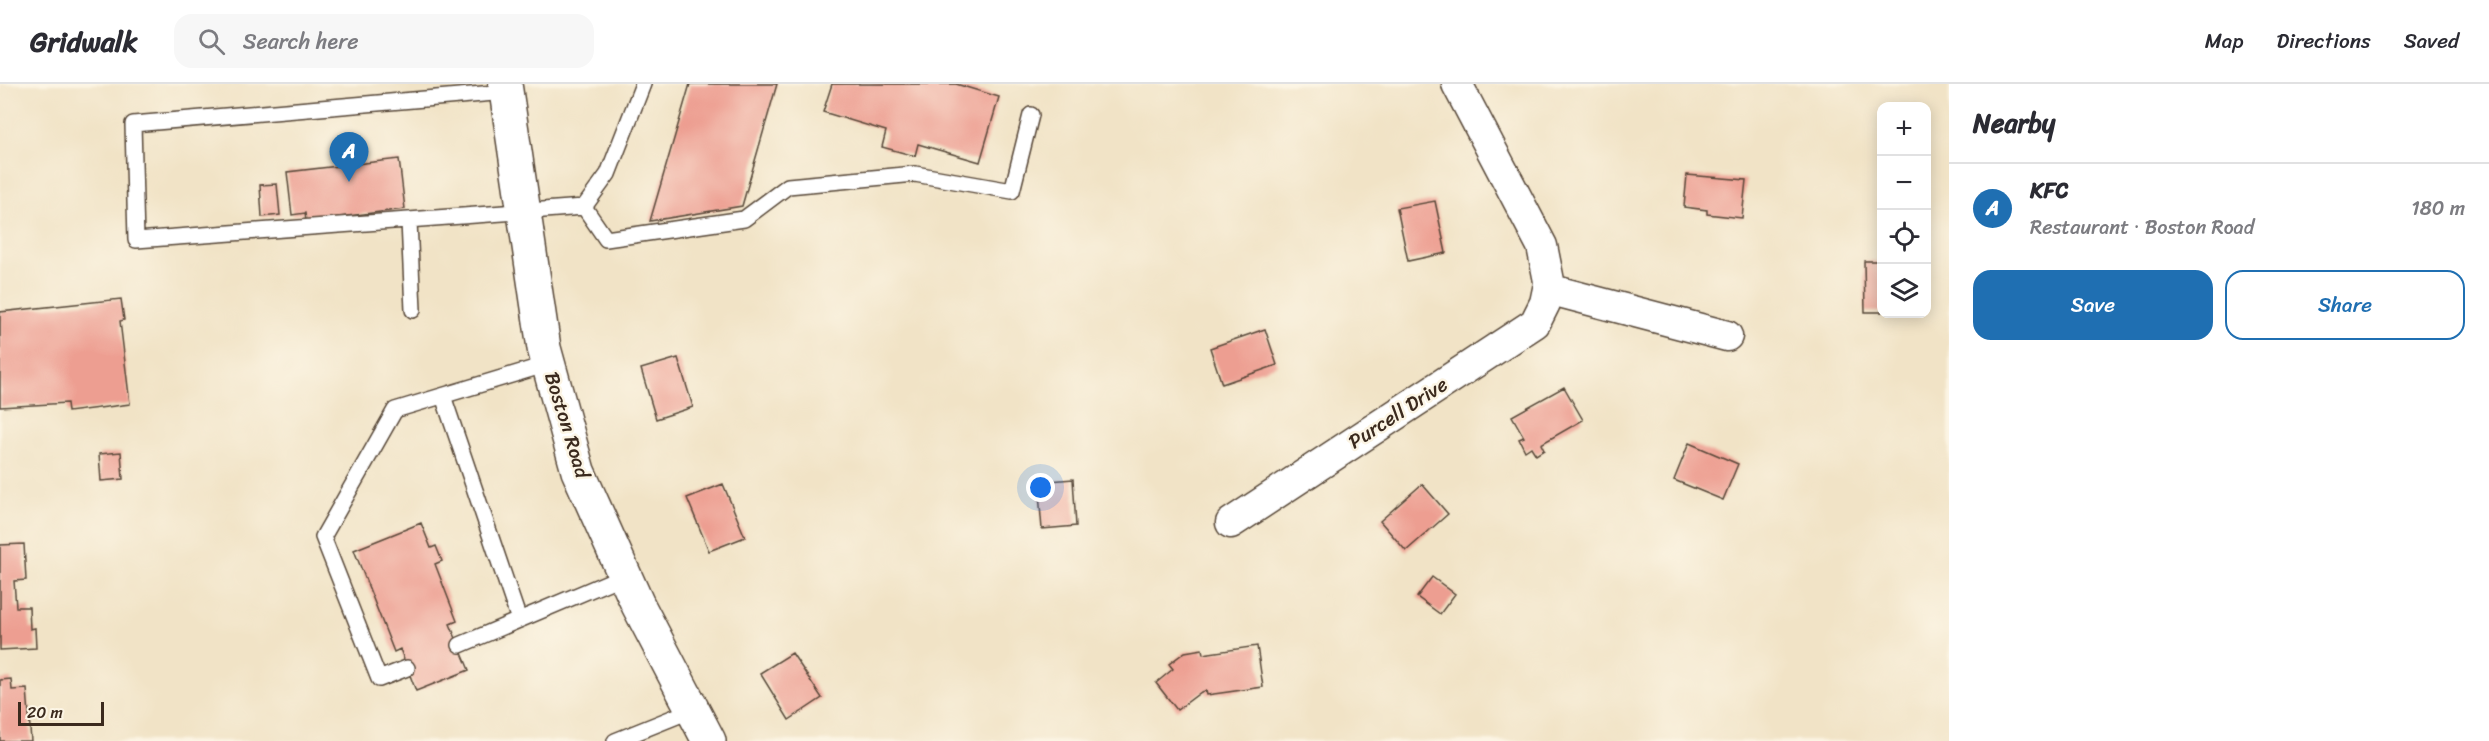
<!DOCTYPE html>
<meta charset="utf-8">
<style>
body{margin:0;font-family:Sriracha,sans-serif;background:#f7f7f7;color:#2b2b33}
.controls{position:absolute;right:18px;top:18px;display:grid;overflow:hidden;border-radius:12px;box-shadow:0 3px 15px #0003}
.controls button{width:54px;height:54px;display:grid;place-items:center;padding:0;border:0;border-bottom:2px solid #e1e1e2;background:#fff;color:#2b2b33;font:30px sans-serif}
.scale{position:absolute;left:18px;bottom:15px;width:86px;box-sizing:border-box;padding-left:6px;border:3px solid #3b2a1e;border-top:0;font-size:16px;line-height:21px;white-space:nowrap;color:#3b2a1e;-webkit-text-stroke:4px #fcf5e5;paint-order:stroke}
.you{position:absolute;left:1041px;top:404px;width:21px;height:21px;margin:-15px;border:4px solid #fff;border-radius:50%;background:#1a73e8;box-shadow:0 0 0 9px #1a73e833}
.badge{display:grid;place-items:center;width:39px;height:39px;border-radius:50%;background:#1f6fb2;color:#fff;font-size:20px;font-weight:700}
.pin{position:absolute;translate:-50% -50px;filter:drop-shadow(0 2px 3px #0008)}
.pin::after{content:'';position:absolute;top:32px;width:21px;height:18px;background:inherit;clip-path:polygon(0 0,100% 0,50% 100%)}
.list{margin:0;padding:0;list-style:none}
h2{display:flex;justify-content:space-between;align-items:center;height:78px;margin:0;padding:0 24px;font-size:26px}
h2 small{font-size:20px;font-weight:400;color:#7c7c81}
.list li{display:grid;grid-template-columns:39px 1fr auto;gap:18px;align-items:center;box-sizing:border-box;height:90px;padding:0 24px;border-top:2px solid #e1e1e2}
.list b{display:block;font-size:22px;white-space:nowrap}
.list p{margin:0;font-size:20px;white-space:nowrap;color:#7c7c81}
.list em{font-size:20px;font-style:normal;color:#7c7c81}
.actions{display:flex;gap:12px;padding:18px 24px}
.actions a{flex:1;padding:14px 0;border:2px solid #1f6fb2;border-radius:18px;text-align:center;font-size:21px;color:#1f6fb2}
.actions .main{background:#1f6fb2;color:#fff}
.icon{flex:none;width:33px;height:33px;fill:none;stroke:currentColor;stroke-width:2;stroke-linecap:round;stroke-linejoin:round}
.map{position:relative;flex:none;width:1949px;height:657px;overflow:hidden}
header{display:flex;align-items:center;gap:36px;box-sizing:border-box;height:84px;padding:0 30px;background:#fff;border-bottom:2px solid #e1e1e2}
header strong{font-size:28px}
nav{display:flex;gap:33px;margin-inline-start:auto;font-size:21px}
.search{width:420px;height:54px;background:#f7f7f7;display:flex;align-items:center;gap:15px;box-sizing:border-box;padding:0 21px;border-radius:18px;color:#7c7c81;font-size:22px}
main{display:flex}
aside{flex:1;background:#fff}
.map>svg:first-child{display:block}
.building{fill:#ed9e91}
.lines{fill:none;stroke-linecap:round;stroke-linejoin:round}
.service-casing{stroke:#564637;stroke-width:18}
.minor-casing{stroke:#564637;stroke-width:33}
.primary-casing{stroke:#564637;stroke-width:36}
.service{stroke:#fff;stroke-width:15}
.minor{stroke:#fff;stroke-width:30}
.primary{stroke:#fff;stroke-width:33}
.labels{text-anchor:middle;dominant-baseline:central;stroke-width:5;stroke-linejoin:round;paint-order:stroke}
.street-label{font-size:20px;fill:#3b2a1e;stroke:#fcf5e5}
</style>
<header>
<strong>Gridwalk</strong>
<div class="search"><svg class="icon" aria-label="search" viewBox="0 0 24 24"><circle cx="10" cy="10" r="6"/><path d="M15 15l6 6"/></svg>Search here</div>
<nav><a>Map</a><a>Directions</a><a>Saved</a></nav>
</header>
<main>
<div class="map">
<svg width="1949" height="657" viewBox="0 0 1949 657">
<rect width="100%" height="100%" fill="#fcf5e5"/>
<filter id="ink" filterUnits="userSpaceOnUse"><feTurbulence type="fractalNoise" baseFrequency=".0167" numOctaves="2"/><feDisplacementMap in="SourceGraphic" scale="12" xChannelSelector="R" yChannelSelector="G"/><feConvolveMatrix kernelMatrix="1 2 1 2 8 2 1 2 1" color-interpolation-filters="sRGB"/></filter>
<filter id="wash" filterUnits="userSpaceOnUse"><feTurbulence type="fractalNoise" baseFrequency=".008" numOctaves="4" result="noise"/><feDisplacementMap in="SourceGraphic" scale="24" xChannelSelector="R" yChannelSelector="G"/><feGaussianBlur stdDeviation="1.35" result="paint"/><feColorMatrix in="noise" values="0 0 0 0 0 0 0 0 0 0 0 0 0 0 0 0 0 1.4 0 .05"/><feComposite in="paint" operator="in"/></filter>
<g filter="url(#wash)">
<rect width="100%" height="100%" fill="#f1e3c6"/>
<g id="blocks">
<path class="building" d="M690,0H777L742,122L650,137Z
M832,0H956L999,13L980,78L918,60L915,72L882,63L886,47L823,28Z
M399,75L405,125L306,137L305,129L292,131L287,88Z
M1687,91L1746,96L1742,134L1707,130V126L1684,123Z
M277,100L280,131L262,133L260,101Z
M1435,117L1446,169L1408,177L1397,124Z
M1864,177H1882V228H1865Z
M121,215L124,236L120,237L130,320L68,328L67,319L0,323V228Z
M1265,245L1277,281L1222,300L1210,264Z
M678,274L693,323L656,335L641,285Z
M1564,303L1583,336L1541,360L1544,366L1536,371L1531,363L1525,367L1519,355L1524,353L1512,332Z
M1689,359L1738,380L1723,416L1674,396Z
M121,368L123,395L101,397L99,370Z
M1073,395L1076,442L1042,445L1038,398Z
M723,400L745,453L709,467L687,414Z
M1422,400L1448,430L1406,467L1380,437Z
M421,439L431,464L436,462L442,477L435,480L457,537L450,540L469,586L416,607L400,565L394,568L354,466Z
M24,460L26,496L14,497L16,523H29L30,545L35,544L36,564L0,566V461Z
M1432,493L1455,510L1440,530L1417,513Z
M1257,562L1263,603L1207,611L1206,607L1201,608L1177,626L1156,599L1173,585L1169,580L1185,568L1202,565L1203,570Z
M792,569L822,614L789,636L760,589Z
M11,595L12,606L27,605L31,657H0V596Z"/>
</g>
</g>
<g filter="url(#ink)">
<use href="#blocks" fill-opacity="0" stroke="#564637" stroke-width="1.5"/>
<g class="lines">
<g class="service-casing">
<path id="service" d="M506,8L133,40L136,156L584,123L606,155L744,135L788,102L915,90L1012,107L1031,31
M584,123L608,90L643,0
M409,137L413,226
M443,312L519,536
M460,561L625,491
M407,584L379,595L323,453L395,326L548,280
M615,657L692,626"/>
</g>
<g class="minor-casing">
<path id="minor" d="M1457,0L1542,162L1549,197L1548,205
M1231,439L1535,239L1545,219L1548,205L1727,252"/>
</g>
<g class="primary-casing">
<path id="primary" d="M505,0L544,264L578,387L638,521L709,657"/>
</g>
<use href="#service" class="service"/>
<use href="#minor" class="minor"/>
<use href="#primary" class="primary"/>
</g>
</g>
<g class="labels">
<g class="street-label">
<text transform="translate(1398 329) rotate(-33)">Purcell Drive</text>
<text transform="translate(567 341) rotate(73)">Boston Road</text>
</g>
</g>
</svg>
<div class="controls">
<button>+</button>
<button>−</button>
<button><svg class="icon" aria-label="locate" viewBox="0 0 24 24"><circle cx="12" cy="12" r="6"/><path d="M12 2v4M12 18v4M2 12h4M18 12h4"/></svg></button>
<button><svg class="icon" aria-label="layers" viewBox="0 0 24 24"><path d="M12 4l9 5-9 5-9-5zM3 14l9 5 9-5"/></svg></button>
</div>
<div class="scale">20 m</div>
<div class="you"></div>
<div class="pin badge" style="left:349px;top:98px">A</div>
</div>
<aside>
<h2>Nearby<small></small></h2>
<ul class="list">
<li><span class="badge">A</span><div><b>KFC</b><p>Restaurant · Boston Road</p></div><em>180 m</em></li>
</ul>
<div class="actions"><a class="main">Save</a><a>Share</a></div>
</aside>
</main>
